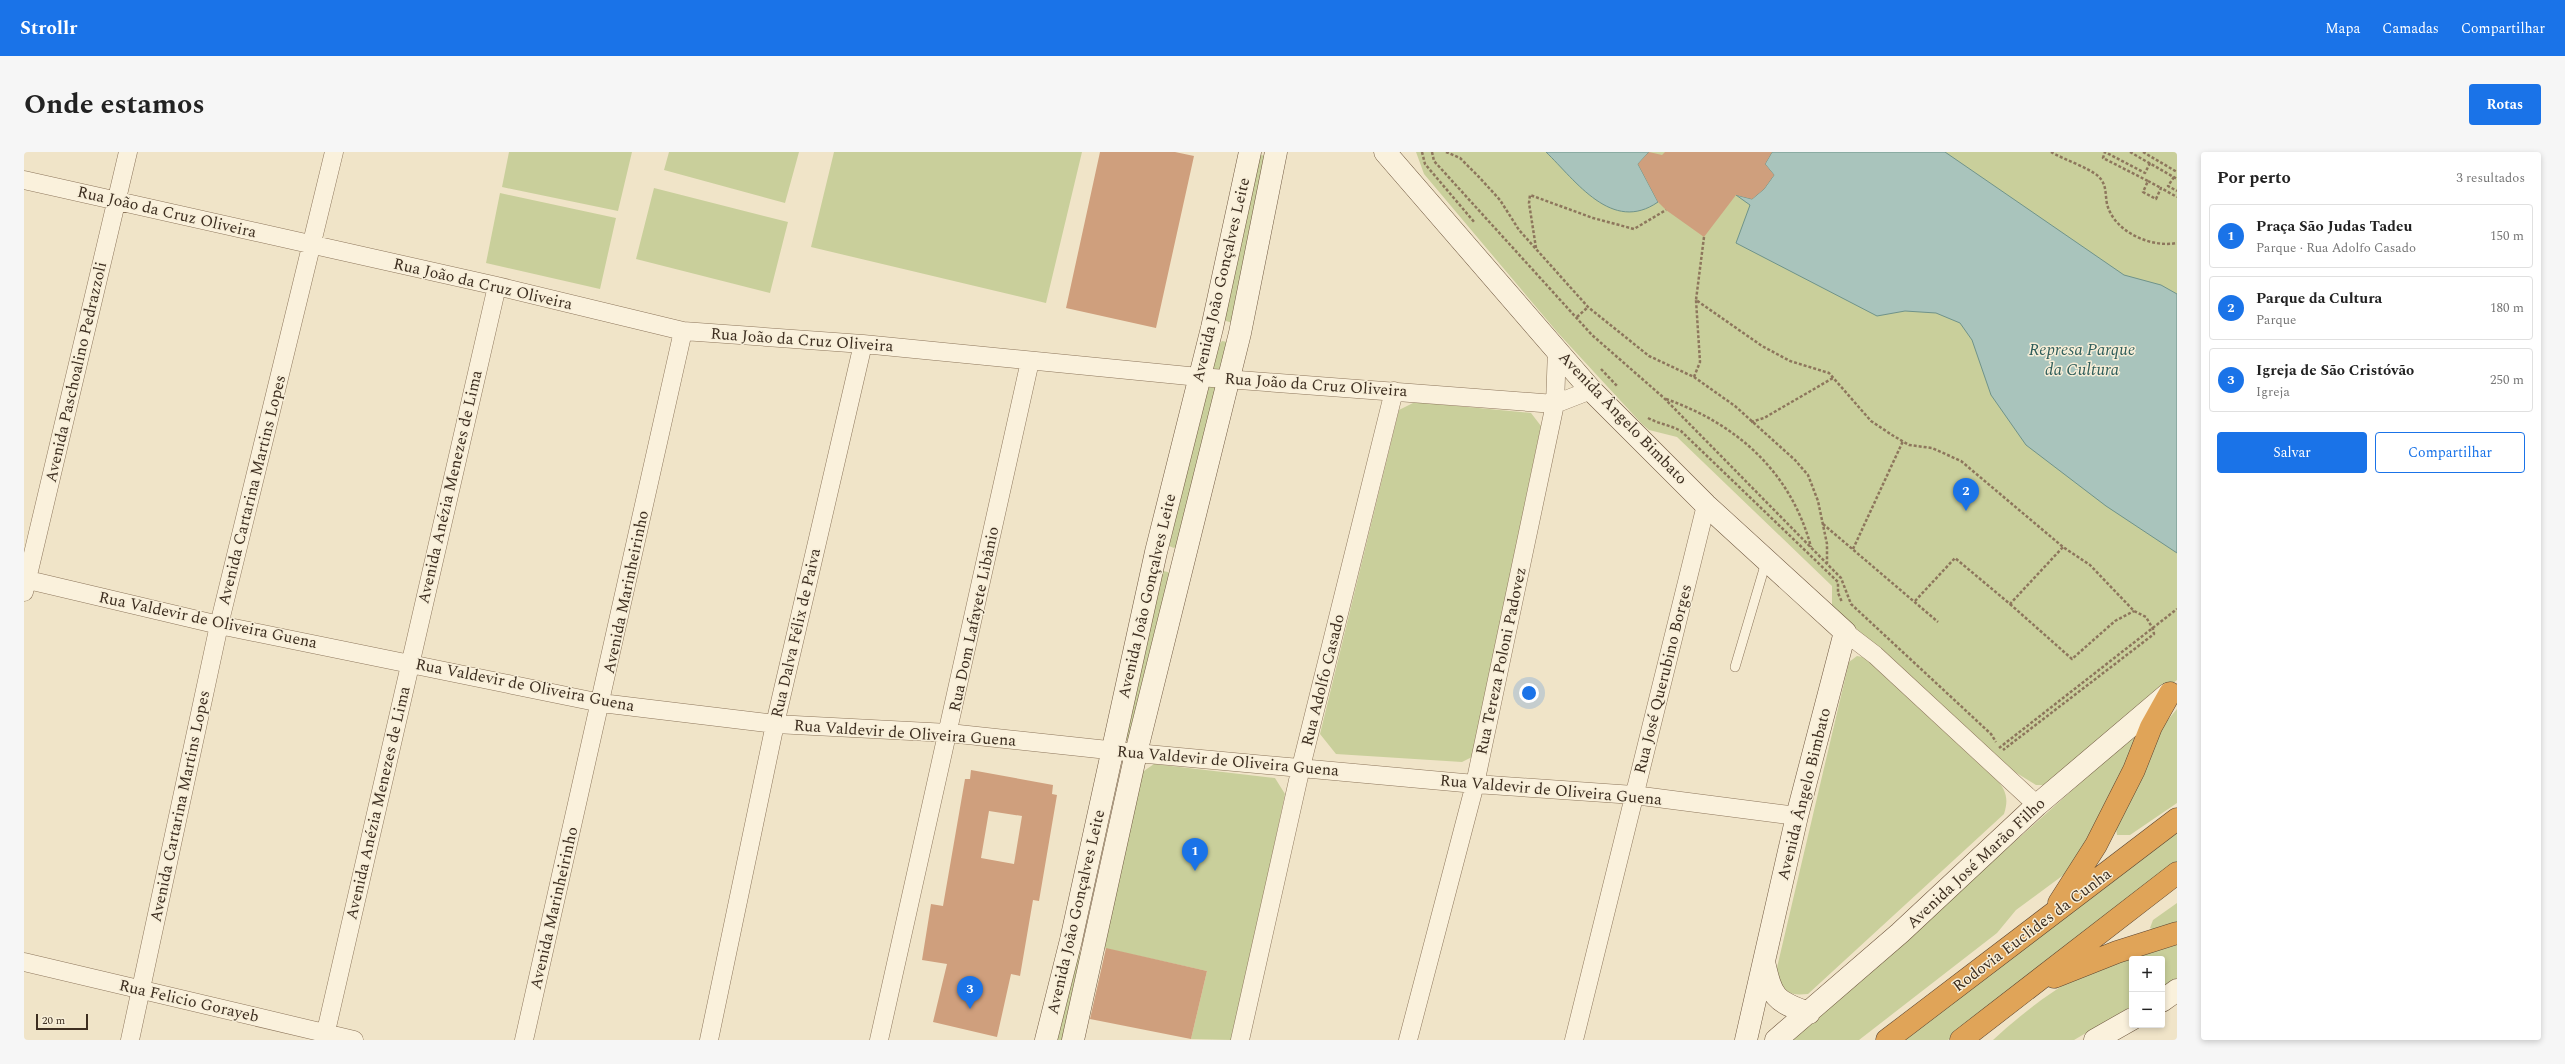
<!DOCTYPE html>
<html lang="pt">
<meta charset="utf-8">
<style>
body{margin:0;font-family:Spectral,serif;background:#f6f6f6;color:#222}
.controls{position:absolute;right:12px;bottom:12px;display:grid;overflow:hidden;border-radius:4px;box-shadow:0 2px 6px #0003}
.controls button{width:36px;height:36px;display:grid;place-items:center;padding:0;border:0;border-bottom:1px solid #e0e0e0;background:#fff;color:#222;font:20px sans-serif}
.scale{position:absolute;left:12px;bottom:10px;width:52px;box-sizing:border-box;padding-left:4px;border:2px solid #3d2e20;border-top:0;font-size:11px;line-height:14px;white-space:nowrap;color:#3d2e20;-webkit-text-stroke:3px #f7eed8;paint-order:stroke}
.you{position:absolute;left:1505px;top:541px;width:14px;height:14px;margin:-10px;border:3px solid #fff;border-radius:50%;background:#1a73e8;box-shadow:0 0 0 6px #1a73e833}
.badge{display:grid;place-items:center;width:26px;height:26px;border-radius:50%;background:#1a73e8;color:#fff;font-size:13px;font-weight:700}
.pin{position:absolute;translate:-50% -33px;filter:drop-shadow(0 1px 2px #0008)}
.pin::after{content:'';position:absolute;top:21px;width:14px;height:12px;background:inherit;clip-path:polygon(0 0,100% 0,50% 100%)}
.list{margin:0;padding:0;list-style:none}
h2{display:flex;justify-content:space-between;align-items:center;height:52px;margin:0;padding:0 16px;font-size:17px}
h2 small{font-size:13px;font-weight:400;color:#767676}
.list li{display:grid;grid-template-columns:26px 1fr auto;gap:12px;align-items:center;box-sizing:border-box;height:64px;margin:0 8px 8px;padding:0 8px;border:1px solid #e0e0e0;border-radius:4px}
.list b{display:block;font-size:15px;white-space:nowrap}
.list p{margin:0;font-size:13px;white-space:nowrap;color:#767676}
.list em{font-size:13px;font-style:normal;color:#767676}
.actions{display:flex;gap:8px;padding:12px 16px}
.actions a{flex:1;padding:9px 0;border:1px solid #1a73e8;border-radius:4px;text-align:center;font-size:14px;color:#1a73e8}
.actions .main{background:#1a73e8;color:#fff}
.map{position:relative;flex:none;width:2153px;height:888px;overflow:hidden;border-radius:4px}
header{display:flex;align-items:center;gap:24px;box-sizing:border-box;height:56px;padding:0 20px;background:#1a73e8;color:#fff}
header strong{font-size:19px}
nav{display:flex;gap:22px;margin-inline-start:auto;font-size:14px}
.intro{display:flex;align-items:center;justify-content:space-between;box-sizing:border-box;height:96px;padding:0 24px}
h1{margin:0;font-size:28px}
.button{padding:10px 18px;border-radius:4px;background:#1a73e8;color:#fff;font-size:14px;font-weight:700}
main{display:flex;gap:24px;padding:0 24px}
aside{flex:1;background:#fff;border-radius:4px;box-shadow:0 2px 6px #0003}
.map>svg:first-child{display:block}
.green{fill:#c9cf9b}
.water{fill:#a9c4bc;stroke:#6f938a}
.building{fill:#cf9f7d;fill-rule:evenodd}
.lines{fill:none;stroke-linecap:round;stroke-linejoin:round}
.lane-casing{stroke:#8d765c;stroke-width:10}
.street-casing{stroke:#8d765c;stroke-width:19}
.secondary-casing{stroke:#6f573f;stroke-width:23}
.highway-casing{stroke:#5b4430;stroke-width:23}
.path{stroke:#8d765c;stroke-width:2.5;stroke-dasharray:3 2;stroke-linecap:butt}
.lane{stroke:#faf1dc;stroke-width:9}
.street{stroke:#faf1dc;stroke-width:18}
.secondary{stroke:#faf1dc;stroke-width:22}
.highway{stroke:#e0a458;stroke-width:22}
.labels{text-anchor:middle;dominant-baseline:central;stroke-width:3;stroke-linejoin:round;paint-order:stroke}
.street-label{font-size:16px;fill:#3d2e20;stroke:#f7eed8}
.water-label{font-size:17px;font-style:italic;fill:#2f5d5a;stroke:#f7eed8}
</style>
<header>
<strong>Strollr</strong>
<nav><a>Mapa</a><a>Camadas</a><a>Compartilhar</a></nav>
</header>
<div class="intro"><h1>Onde estamos</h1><a class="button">Rotas</a></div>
<main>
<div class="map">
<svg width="2153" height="888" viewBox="0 0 2153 888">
<rect width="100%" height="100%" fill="#f0e4c8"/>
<path class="green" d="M485,0H608L594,59L478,35Z
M645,0H775L761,51L640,18Z
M810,0H1058L1022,151L787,95Z
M1392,0H2153V528L2021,633H2012L1973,609L1808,454V434L1653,285L1625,278L1618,272L1534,181L1400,22Z
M1237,3L1245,5L1209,171L1202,169L1199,164L1234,8Z
M630,36L764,70L746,141L612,107Z
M476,41L592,66L576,137L462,111Z
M1198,189L1204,190L1200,217L1191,219L1188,215L1194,194Z
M1196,233L1155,393L1150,396L1145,394L1183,234Z
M1391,250L1507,261L1517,274L1448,605L1438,610L1312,602L1296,582L1375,258Z
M1139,419L1144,420L1147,425L1106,588L1100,587Z
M1833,504L1844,506L1972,626C1982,639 1985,646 1980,662L1784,842C1764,844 1763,840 1751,824L1825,510Z
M2153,557V651L2106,683H2093L2092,676C2107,641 2127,585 2153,557Z
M2121,578L2057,710L1992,758L1973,781L1835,888H1764L1882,787L2092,599Z
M1130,612L1251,626L1261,642L1209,888L1167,887L1183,819L1079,796L1117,621Z
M2153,677V712L1924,888H1880Z
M2153,751V774L2133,780L2126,776L2129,768Z
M2153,791V826L2138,836V807H2108V854L2050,888H1969C2005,855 2047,823 2094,806C2112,799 2134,796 2153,791Z
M1053,799L1059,802L1043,888H1030Z"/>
<path class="water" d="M1522,0H1625L1614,12L1634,50C1588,82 1552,29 1522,0Z
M1748,0H1921L2100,123L2137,133L2153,142V401L2082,354L2002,293L1967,243L1948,188L1936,171L1912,161L1881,159L1853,164L1712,91L1726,53L1712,43L1728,47L1740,37L1750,23L1741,12Z"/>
<path class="building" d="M1076,0H1151L1170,4L1132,176L1042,156Z
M1625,0L1638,3L1641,0H1748L1741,12L1750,23L1740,37L1728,47L1712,43L1680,85L1642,58L1634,50L1614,12Z
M947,618L1029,633L1028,642L1033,643L1015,749L1009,748L996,824L987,822L973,885L909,870L923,812L898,808L907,752L919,754L941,627H946ZM965,659L998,664L990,712L957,706Z
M1082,796L1183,819L1167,887L1066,867Z"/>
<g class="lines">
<g class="lane-casing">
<path id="lane" d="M1711,515L1742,410"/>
</g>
<g class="street-casing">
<path id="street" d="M0,28L473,134L659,179L839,192L1175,225L1531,252L1567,238
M0,427L195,473L577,551L751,572L925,581L1112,601L1451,632L1610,643L1773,664
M0,440L104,0
M1821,480L1851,503L2013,653
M0,810L330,888
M106,888L195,473L310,0
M300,888L473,134
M500,888L659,179
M685,888L751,572L839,192
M855,888L1006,209
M1216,888L1277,615L1370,239
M1384,888L1451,632L1531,252L1533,197
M1550,888L1682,353"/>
</g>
<g class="secondary-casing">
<path id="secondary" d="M1361,0L1567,238L1682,353L1821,480L1773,664L1722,888
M1740,810C1748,845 1750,849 1785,861
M2138,849L2153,838
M1022,888L1047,788L1132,400L1188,176L1226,0
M1049,888L1112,601L1216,181L1252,0
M1752,888L1876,781L2013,653L2144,542
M2071,888L2108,867"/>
</g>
<g class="highway-casing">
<path id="highway" d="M2035,751L2072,693L2110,618L2127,575L2146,541
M2030,825L2093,800L2153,781
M1863,888L2153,667
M1937,888L2153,721"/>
</g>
<path class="path" d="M1398,0L1401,12L1451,71
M1408,0L1410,9L1568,183L1640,246L1817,426L1827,452L1967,582L1972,590
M1422,0L1436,6L1455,25L1476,48L1495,78L1564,155L1625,204L1670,225L1711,254L1771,308L1784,323L1794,349L1803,392V411
M2027,0C2039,7 2065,16 2074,24C2083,32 2081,42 2083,52C2090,80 2127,96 2153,91
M2106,0L2153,27
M2119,0L2153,20
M2126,11L2121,21L2081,0L2079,6L2124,29L2119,40L2132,47L2137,36L2153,45
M2150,25L2144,34L2153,39
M2124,29L2137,36
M1680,85L1672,148L1738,194L1766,209L1805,221L1847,269L1868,283L1885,293L1908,296L1937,309L2039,395L2066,413L2110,459L2122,465L2129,477L2130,482L1979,598
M1512,96L1505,51L1506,43L1569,66L1610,77L1642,58
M1553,165L1564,155
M1577,217L1594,235
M1670,225L1676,210L1672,148
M1642,247C1713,272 1767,320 1787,395
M1624,266C1635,272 1646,273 1657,279L1814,430V441L1818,450
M1727,270L1740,266L1809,226
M1799,372L1914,470
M1829,397L1879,289
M1891,449L1931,406L1986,452L2039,395
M1986,452L2048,507L2091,469L2110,459
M1975,596L2153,457"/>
<use href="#lane" class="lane"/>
<use href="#street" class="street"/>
<use href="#secondary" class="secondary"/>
<use href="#highway" class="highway"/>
</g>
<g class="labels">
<g class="street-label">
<text transform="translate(143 60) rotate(13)">Rua João da Cruz Oliveira</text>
<text transform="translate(1197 128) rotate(-77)">Avenida João Gonçalves Leite</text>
<text transform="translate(459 132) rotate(13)">Rua João da Cruz Oliveira</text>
<text transform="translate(778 188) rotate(4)">Rua João da Cruz Oliveira</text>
<text transform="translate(52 220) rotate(-77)">Avenida Paschoalino Pedrazzoli</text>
<text transform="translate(1292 233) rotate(4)">Rua João da Cruz Oliveira</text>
<text transform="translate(1599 266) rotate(46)">Avenida Ângelo Bimbato</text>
<text transform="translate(426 335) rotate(-77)">Avenida Anézia Menezes de Lima</text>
<text transform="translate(228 338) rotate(-76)">Avenida Cartarina Martins Lopes</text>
<text transform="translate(602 440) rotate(-78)">Avenida Marinheirinho</text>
<text transform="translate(1123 444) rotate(-77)">Avenida João Gonçalves Leite</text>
<text transform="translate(950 467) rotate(-78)">Rua Dom Lafayete Libânio</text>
<text transform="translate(184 468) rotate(12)">Rua Valdevir de Oliveira Guena</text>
<text transform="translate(772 481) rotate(-77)">Rua Dalva Félix de Paiva</text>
<text transform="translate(1477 509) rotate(-78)">Rua Tereza Poloni Padovez</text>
<text transform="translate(1639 527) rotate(-76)">Rua José Querubino Borges</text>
<text transform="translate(1299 528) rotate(-76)">Rua Adolfo Casado</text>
<text transform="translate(501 533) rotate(11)">Rua Valdevir de Oliveira Guena</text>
<text transform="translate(881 581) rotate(4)">Rua Valdevir de Oliveira Guena</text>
<text transform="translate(1204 609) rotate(5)">Rua Valdevir de Oliveira Guena</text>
<text transform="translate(1527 638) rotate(5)">Rua Valdevir de Oliveira Guena</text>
<text transform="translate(1780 642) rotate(-76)">Avenida Ângelo Bimbato</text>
<text transform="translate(354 651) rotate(-77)">Avenida Anézia Menezes de Lima</text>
<text transform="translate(156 654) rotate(-78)">Avenida Cartarina Martins Lopes</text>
<text transform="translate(1952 711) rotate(-43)">Avenida José Marão Filho</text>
<text transform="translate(530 756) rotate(-77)">Avenida Marinheirinho</text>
<text transform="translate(1052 760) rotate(-77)">Avenida João Gonçalves Leite</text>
<text transform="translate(2008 778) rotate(-37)">Rodovia Euclides da Cunha</text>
<text transform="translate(165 849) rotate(13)">Rua Felicio Gorayeb</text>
</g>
<g class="water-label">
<text x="2058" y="198">Represa Parque<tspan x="2058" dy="20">da Cultura</tspan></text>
</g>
</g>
</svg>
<div class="controls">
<button>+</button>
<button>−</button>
</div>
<div class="scale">20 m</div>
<div class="you"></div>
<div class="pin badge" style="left:1171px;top:719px">1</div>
<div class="pin badge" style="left:1942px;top:359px">2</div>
<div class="pin badge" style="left:946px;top:857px">3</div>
</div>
<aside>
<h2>Por perto<small>3 resultados</small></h2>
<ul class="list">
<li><span class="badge">1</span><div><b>Praça São Judas Tadeu</b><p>Parque · Rua Adolfo Casado</p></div><em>150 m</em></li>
<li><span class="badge">2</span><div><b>Parque da Cultura</b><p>Parque</p></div><em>180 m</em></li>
<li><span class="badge">3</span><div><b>Igreja de São Cristóvão</b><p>Igreja</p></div><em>250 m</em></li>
</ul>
<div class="actions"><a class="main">Salvar</a><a>Compartilhar</a></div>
</aside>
</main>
